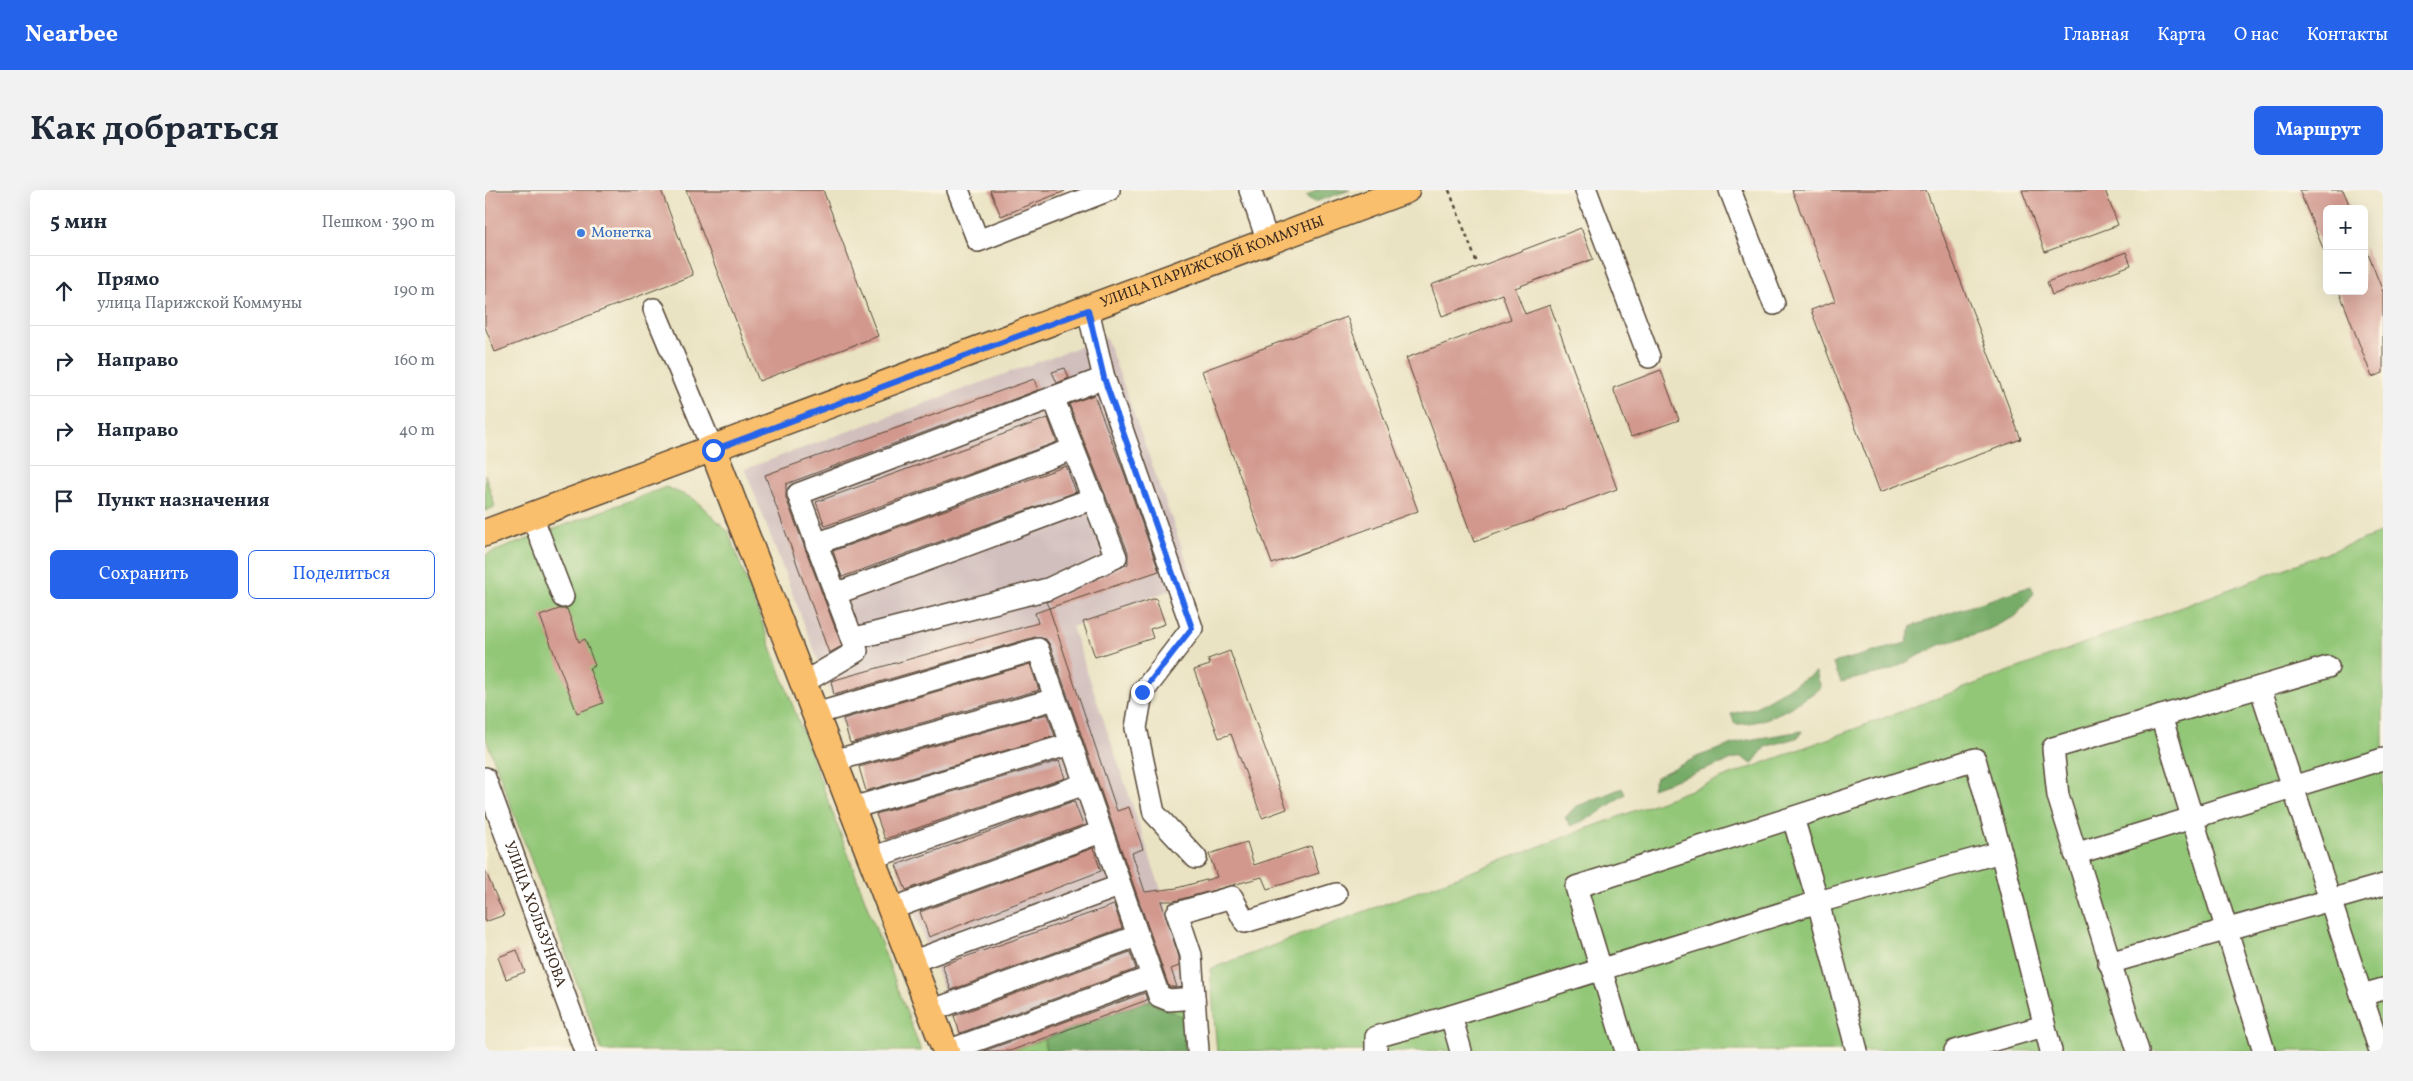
<!DOCTYPE html>
<html lang="ru">
<meta charset="utf-8">
<style>
body{margin:0;font-family:Vollkorn,serif;background:#f2f2f3;color:#1f2937}
.controls{position:absolute;right:15px;top:15px;display:grid;overflow:hidden;border-radius:8px;box-shadow:0 5px 20px #0002}
.controls button{width:45px;height:45px;display:grid;place-items:center;padding:0;border:0;border-bottom:1px solid #e0e1e3;background:#fff;color:#1f2937;font:25px sans-serif}
.stop{position:absolute;width:15px;height:15px;margin:-11px;border:4px solid #2563eb;border-radius:50%;background:#fff}
.stop.end{background:#2563eb;border-color:#fff;box-shadow:0 1px 5px #0008}
.list{margin:0;padding:0;list-style:none}
h2{display:flex;justify-content:space-between;align-items:center;height:65px;margin:0;padding:0 20px;font-size:21px}
h2 small{font-size:16px;font-weight:400;color:#747a83}
.list li{display:grid;grid-template-columns:32px 1fr auto;gap:15px;align-items:center;box-sizing:border-box;height:70px;padding:0 20px;border-top:1px solid #e0e1e3}
.list b{display:block;font-size:19px;white-space:nowrap}
.list p{margin:0;font-size:16px;white-space:nowrap;color:#747a83}
.list em{font-size:16px;font-style:normal;color:#747a83}
.actions{display:flex;gap:10px;padding:15px 20px}
.actions a{flex:1;padding:11px 0;border:1px solid #2563eb;border-radius:8px;text-align:center;font-size:18px;color:#2563eb}
.actions .main{background:#2563eb;color:#fff}
.icon{flex:none;width:28px;height:28px;fill:none;stroke:currentColor;stroke-width:2;stroke-linecap:round;stroke-linejoin:round}
.map{position:relative;flex:none;width:1898px;height:861px;overflow:hidden;border-radius:8px}
header{display:flex;align-items:center;gap:30px;box-sizing:border-box;height:70px;padding:0 25px;background:#2563eb;color:#fff}
header strong{font-size:24px}
nav{display:flex;gap:28px;margin-inline-start:auto;font-size:18px}
.intro{display:flex;align-items:center;justify-content:space-between;box-sizing:border-box;height:120px;padding:0 30px}
h1{margin:0;font-size:35px}
.button{padding:12px 22px;border-radius:8px;background:#2563eb;color:#fff;font-size:18px;font-weight:700}
main{display:flex;gap:30px;padding:0 30px}
aside{flex:1;background:#fff;border-radius:8px;box-shadow:0 5px 20px #0002}
.map>svg:first-child{display:block}
.industrial{fill:#d1bfbd}
.green{fill:#93c778;stroke:#67784b}
.forest{fill:#76ac68;stroke:#586b43}
.building{fill:#d2988e}
.lines{fill:none;stroke-linecap:round;stroke-linejoin:round}
.minor-casing{stroke:#554637;stroke-width:24}
.major-casing{stroke:#554637;stroke-width:29}
.path{stroke:#554637;stroke-width:2.5;stroke-dasharray:4 4;stroke-linecap:butt}
.minor{stroke:#fff;stroke-width:21}
.major{stroke:#f9bf6d;stroke-width:26}
.route{stroke:#2563eb;stroke-width:6}
.shop-dot{fill:#3f7fe0;stroke:#fcf5e5;stroke-width:2}
.labels{text-anchor:middle;dominant-baseline:central;stroke-width:5;stroke-linejoin:round;paint-order:stroke}
.shop-label{font-size:15px;fill:#366cbe;stroke:#fcf5e5;text-anchor:start}
.street-label{font-size:15px;fill:#3b2a1e;stroke:#fcf5e5}
</style>
<header>
<strong>Nearbee</strong>
<nav><a>Главная</a><a>Карта</a><a>О нас</a><a>Контакты</a></nav>
</header>
<div class="intro"><h1>Как добраться</h1><a class="button">Маршрут</a></div>
<main>
<aside>
<h2>5 мин<small>Пешком · 390 m</small></h2>
<ul class="list">
<li><svg class="icon" aria-label="ahead" viewBox="0 0 24 24"><path d="M12 20V5M6 11l6-6 6 6"/></svg><div><b>Прямо</b><p>улица Парижской Коммуны</p></div><em>190 m</em></li>
<li><svg class="icon" aria-label="right" viewBox="0 0 24 24"><path d="M7 20v-9h11M14 6l5 5-5 5"/></svg><div><b>Направо</b></div><em>160 m</em></li>
<li><svg class="icon" aria-label="right" viewBox="0 0 24 24"><path d="M7 20v-9h11M14 6l5 5-5 5"/></svg><div><b>Направо</b></div><em>40 m</em></li>
<li><svg class="icon" aria-label="arrive" viewBox="0 0 24 24"><path d="M6 21V4h12l-3 4 3 4H6"/></svg><div><b>Пункт назначения</b></div></li>
</ul>
<div class="actions"><a class="main">Сохранить</a><a>Поделиться</a></div>
</aside>
<div class="map">
<svg width="1898" height="861" viewBox="0 0 1898 861">
<rect width="100%" height="100%" fill="#fcf5e5"/>
<filter id="ink" filterUnits="userSpaceOnUse"><feTurbulence type="fractalNoise" baseFrequency=".02" numOctaves="2"/><feDisplacementMap in="SourceGraphic" scale="10" xChannelSelector="R" yChannelSelector="G"/><feConvolveMatrix kernelMatrix="1 2 1 2 8 2 1 2 1" color-interpolation-filters="sRGB"/></filter>
<filter id="wash" filterUnits="userSpaceOnUse"><feTurbulence type="fractalNoise" baseFrequency=".0096" numOctaves="4" result="noise"/><feDisplacementMap in="SourceGraphic" scale="20" xChannelSelector="R" yChannelSelector="G"/><feGaussianBlur stdDeviation="1.12" result="paint"/><feColorMatrix in="noise" values="0 0 0 0 0 0 0 0 0 0 0 0 0 0 0 0 0 1.4 0 .05"/><feComposite in="paint" operator="in"/></filter>
<g filter="url(#wash)">
<rect width="100%" height="100%" fill="#eae3c3"/>
<path class="industrial" d="M621,147L709,391L587,437L712,806L562,861H482L260,279Z"/>
<path class="green" d="M0,284L10,317L0,321Z
M181,297L209,309L243,341L436,861H117L0,546V365Z
M1898,342V861H732L725,779Z
M669,808L704,822L708,861H699L700,828L662,811Z
M559,849L561,861H525Z"/>
<path class="forest" d="M830,0H865L830,12L821,7Z
M1546,396L1549,403L1531,426L1502,440L1455,455L1404,481L1356,492L1348,473L1421,453L1427,436Z
M1331,482L1336,498C1310,515 1282,535 1250,534L1246,524L1269,518Z
M1317,541L1314,547L1280,557L1267,574L1256,567L1167,598L1171,587L1214,566L1257,551Z
M1137,598L1140,604L1109,626L1086,636L1080,628L1090,617Z
M662,811L700,828L699,861H561L559,849Z"/>
<g id="blocks">
<path class="building" d="M0,0H176L208,85L10,162L0,137Z
M201,0H338L393,146L274,191Z
M505,0H580V1L516,26Z
M1307,0H1441L1536,249L1395,302L1326,120L1350,111Z
M1537,0H1620L1633,35L1560,62Z
M1814,0H1858L1866,19H1842V68Z
M1096,38L1108,69L1030,98L1040,124L1065,115L1132,299L989,352L921,168L1026,129L1017,104L957,126L946,95Z
M1880,56L1898,102V183L1887,187L1854,101H1879Z
M1641,62L1646,75L1567,105L1562,92Z
M862,127L933,321L787,374L717,181Z
M580,178L584,188L572,193L567,182Z
M1176,180L1194,230L1146,247L1128,198Z
M549,189L553,200L301,294V308L357,456L344,463L280,285Z
M609,205L638,280L674,381L564,418L561,412L643,374V362L584,214Z
M563,228L572,252L340,336L331,312Z
M581,276L591,302L357,387L348,361Z
M671,408L680,434L665,439L668,448L610,467L598,432Z
M564,418L632,621L644,617L658,659L647,663L660,702L692,698L732,687L724,664L762,652L769,675L826,656L834,683L782,699L777,687L689,711H676L694,767V776L686,779L692,797H684L565,455L561,449L550,447L349,505L346,491L553,433L550,423Z
M74,419H82L94,452L100,449L110,476L104,478L118,513L92,523L55,426Z
M745,461L802,619L777,628L746,544L734,548L709,480L725,475L723,469Z
M545,474L554,500L365,553L358,529Z
M562,524L570,546L381,601L374,577Z
M574,571L580,588L400,649L391,624Z
M589,611L598,635L421,700L411,675Z
M608,658L616,681L444,747L435,722Z
M0,680L19,725L0,732Z
M629,715L637,738L466,800L457,775Z
M32,760L40,782L21,789L13,767Z
M645,762L651,779L475,843L469,826Z
M660,803L662,810L525,861H499Z"/>
</g>
</g>
<g filter="url(#ink)">
<use href="#blocks" fill-opacity="0" stroke="#554637" stroke-width="1"/>
<g class="lines">
<g class="minor-casing">
<g id="minor">
<path d="M473,0L493,51L624,0"/>
<path d="M765,0L783,52"/>
<path d="M1101,0L1164,167"/>
<path d="M1245,0L1289,114"/>
<path d="M169,119L228,260"/>
<path d="M603,120L619,188L707,438L657,503L651,538L669,623L711,668"/>
<path d="M47,326L78,407"/>
<path d="M331,354L588,259"/>
<path d="M350,404L609,308"/>
<path d="M367,449L563,399L631,367L568,207"/>
<path d="M318,493L372,461L313,304L619,188"/>
<path d="M1775,497L1895,861"/>
<path d="M330,524L553,459L674,806L684,810L709,808"/>
<path d="M1676,526L1779,861"/>
<path d="M348,571L570,509"/>
<path id="s1" d="M0,588L100,861"/>
<path d="M367,618L586,554"/>
<path d="M1308,628L1333,712L1516,662"/>
<path d="M1590,664L1898,569"/>
<path d="M386,668L600,594"/>
<path d="M406,719L616,642"/>
<path d="M426,772L634,696"/>
<path d="M1624,773L1898,695"/>
<path d="M1877,805L1898,799"/>
<path d="M445,821L652,746"/>
<path d="M462,861L666,787"/>
<path d="M713,861L706,765L692,723L747,707L760,732L851,704"/>
<path d="M891,861V847L966,826"/>
<path d="M976,861L966,826L1333,712L1372,861"/>
<path d="M1141,861L1091,697L1490,569L1516,662L1566,861"/>
<path d="M1470,861L1559,836"/>
<path d="M1653,861L1573,606L1568,558L1843,477"/>
</g>
</g>
<g class="major-casing">
<g id="major">
<path d="M228,260L461,861"/>
<path id="s2" d="M0,343L921,0"/>
</g>
</g>
<path class="path" d="M964,0L992,73"/>
<use href="#minor" class="minor"/>
<use href="#major" class="major"/>
</g>
</g>
<g class="lines" filter="url(#ink)">
<path class="route" d="M228,260L603,120L619,188L707,438L657,502"/>
</g>
<circle class="shop-dot" cx="96" cy="43" r="5"/>
<g class="labels">
<g class="shop-label">
<text x="106" y="43">Монетка</text>
</g>
<g class="street-label">
<text stroke="none"><textPath href="#s2" startOffset="776">УЛИЦА ПАРИЖСКОЙ КОММУНЫ</textPath></text>
<text stroke="none"><textPath href="#s1" startOffset="145">УЛИЦА ХОЛЬЗУНОВА</textPath></text>
</g>
</g>
</svg>
<div class="controls">
<button>+</button>
<button>−</button>
</div>
<div class="stop" style="left:228px;top:260px"></div>
<div class="stop end" style="left:657px;top:502px"></div>
</div>
</main>
